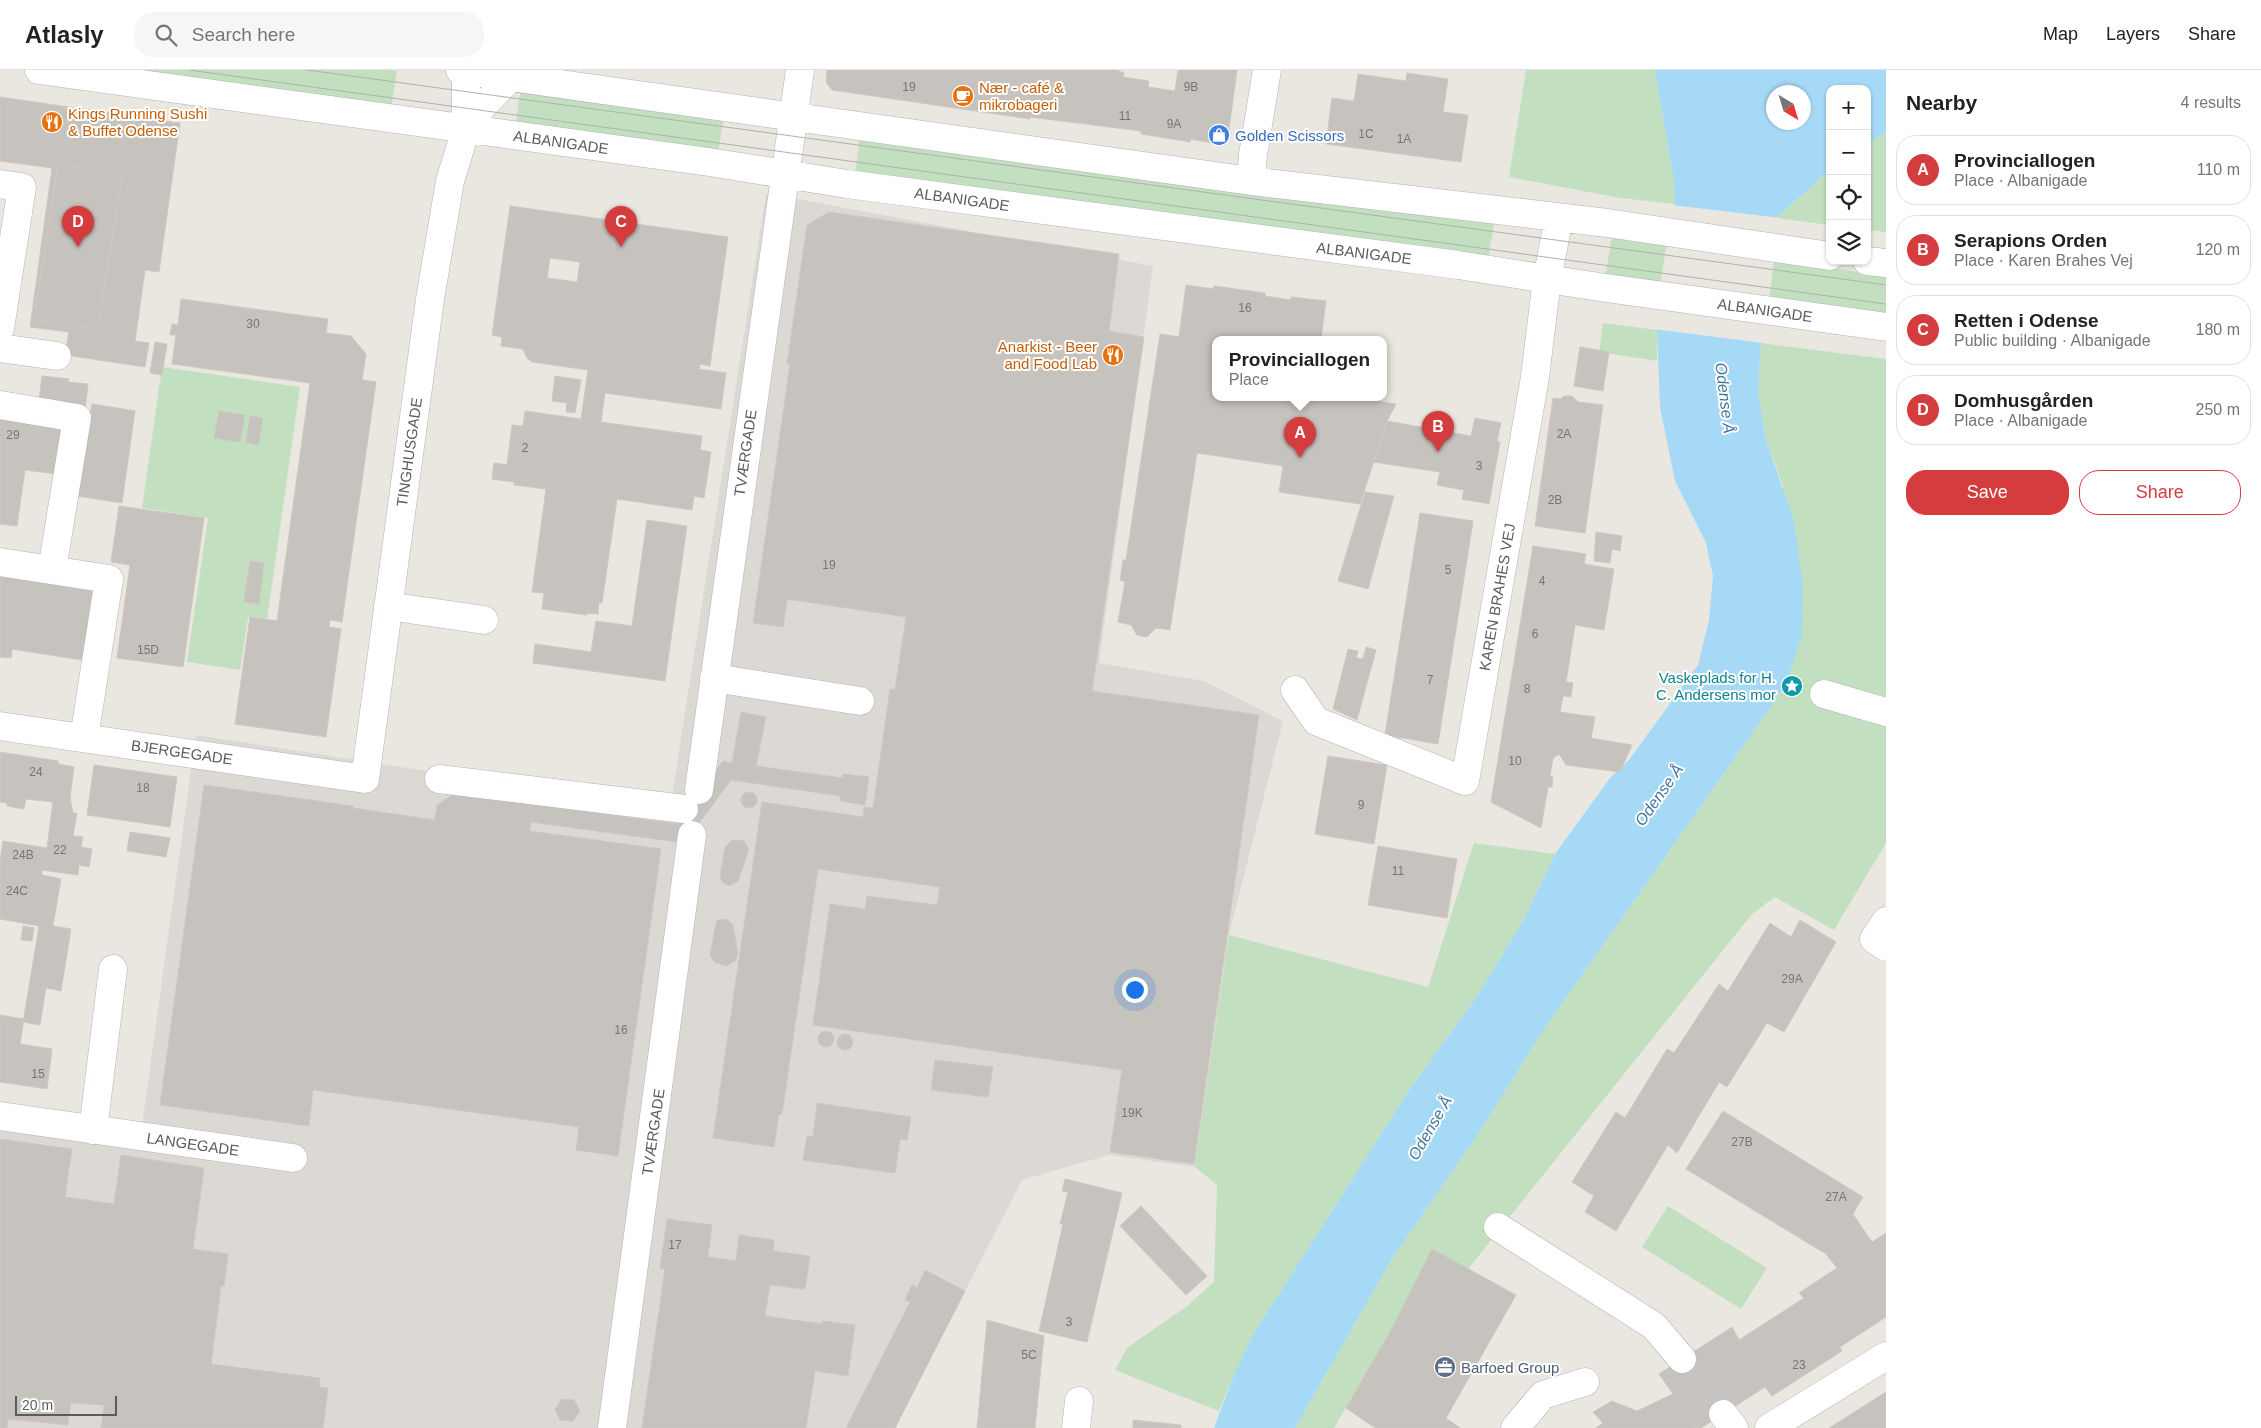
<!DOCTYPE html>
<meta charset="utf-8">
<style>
body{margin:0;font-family:Helvetica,sans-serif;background:#f6f6f6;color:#222}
.controls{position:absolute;right:15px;top:15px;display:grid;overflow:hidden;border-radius:10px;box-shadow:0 1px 4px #0004}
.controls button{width:45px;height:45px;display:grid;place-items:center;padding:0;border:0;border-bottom:1px solid #e0e0e0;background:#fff;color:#222;font:25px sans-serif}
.compass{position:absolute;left:1766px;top:15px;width:45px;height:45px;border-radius:50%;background:#fff;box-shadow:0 1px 4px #0004;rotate:142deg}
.scale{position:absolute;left:15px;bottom:12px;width:102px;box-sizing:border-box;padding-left:5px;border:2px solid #595d60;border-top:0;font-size:14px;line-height:18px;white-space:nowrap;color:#595d60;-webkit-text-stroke:4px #fff;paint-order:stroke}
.you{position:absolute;left:1134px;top:919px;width:18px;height:18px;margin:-12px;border:4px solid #fff;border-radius:50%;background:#1a73e8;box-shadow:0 0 0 8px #1a73e833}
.badge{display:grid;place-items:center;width:32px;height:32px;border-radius:50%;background:#d53c3e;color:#fff;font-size:16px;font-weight:700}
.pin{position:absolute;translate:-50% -41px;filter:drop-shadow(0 1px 2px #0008)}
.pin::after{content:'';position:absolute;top:26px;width:18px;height:15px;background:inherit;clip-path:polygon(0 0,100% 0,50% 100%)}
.popup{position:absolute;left:1212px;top:266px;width:175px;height:65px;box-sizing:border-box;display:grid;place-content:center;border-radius:10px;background:#fff;filter:drop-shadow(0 1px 4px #0005);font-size:16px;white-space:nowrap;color:#767676}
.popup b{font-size:19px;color:#222}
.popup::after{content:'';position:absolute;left:50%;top:100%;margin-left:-10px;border:10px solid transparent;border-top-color:#fff}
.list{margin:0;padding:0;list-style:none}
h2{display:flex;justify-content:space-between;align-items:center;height:65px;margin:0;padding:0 20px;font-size:21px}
h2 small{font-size:16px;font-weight:400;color:#767676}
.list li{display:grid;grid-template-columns:32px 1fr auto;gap:15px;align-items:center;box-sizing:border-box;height:70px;margin:0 10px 10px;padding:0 10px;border:1px solid #e0e0e0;border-radius:20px}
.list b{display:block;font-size:19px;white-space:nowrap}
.list p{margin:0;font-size:16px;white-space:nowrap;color:#767676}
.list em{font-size:16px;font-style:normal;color:#767676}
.actions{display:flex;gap:10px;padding:15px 20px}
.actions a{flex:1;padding:11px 0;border:1px solid #d53c3e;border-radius:20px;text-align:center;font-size:18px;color:#d53c3e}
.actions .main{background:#d53c3e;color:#fff}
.icon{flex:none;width:28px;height:28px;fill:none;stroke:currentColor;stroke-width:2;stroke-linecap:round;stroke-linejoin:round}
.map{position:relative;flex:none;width:1886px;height:1358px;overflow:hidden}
header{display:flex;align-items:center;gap:30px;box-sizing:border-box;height:70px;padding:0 25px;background:#fff;border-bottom:1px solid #e0e0e0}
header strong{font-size:24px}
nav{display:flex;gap:28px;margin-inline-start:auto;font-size:18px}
.search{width:350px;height:45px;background:#f6f6f6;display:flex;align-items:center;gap:12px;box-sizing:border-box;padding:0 18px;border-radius:20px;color:#767676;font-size:19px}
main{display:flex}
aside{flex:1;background:#fff}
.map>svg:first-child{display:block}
.industrial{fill:#dcd9d5}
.green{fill:#c2e0bf}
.water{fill:#a6d9f5;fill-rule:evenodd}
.pier{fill:#eae7e0}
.building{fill:#c6c2bd;stroke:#cec8c0;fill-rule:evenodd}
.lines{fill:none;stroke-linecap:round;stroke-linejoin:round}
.minor-tunnel{stroke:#c6c4c0;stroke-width:28;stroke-dasharray:28 14;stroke-linecap:butt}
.minor-casing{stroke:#b1b3b7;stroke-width:29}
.minor{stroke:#fff;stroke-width:28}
.tram{stroke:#afb0b0;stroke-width:1}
.labels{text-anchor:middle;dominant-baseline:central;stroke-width:4;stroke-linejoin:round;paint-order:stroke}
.number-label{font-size:12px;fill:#747677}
.food-label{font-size:15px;fill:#c56008;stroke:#fff;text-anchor:start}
.shop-label{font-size:15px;fill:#366cbe;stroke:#fff;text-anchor:start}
.street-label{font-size:15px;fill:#595d60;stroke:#fff}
.culture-label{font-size:15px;fill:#0d838f;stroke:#fff;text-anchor:end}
.service-label{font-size:15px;fill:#4e5e75;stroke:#fff;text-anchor:start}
.water-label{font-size:16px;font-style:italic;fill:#44769c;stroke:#fff}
</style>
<header>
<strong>Atlasly</strong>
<div class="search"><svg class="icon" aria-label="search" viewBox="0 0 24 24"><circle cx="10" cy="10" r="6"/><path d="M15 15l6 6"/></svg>Search here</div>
<nav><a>Map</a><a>Layers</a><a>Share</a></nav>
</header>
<main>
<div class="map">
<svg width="1886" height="1358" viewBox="0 0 1886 1358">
<rect width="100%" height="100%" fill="#eae7e0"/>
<path class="industrial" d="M766,123L1153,196L1099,593L1204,611L1283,651L1229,865L1195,1097L1109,1085L1022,1110L895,1358H0V1058L139,1077L196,665L670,739Z"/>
<path class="green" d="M112,0H388L397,1L391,39Z
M1526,0H1655L1674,112L1675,134L1620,128L1509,107Z
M521,18L724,45L718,84L515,57Z
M1886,61V162L1867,160V75Z
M860,66L1495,148L1488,190L855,104Z
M1830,100V155L1776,148Z
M1612,165L1886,206V243L1605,209Z
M1603,253L1657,260V291L1599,282Z
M1761,273L1886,289V773L1834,860L1775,827L1752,844L1468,1199L1432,1179L1391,1260L1334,1358H1295L1393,1187L1475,1069L1542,962L1772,635L1788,608L1783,416L1765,367L1758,320Z
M162,297L300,317L267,550L248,548L240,600L187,592L208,448L142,438Z
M1474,773L1555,784L1525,847L1478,925L1408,1022L1254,1263L1235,1302L1219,1341L1115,1300L1128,1277L1186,1237L1214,1212L1217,1115L1195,1097L1229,865L1428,917Z
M1668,1136L1767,1198L1741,1239L1642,1177Z"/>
<path class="water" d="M1655,0H1886V61L1867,75V19H1830V100L1776,148L1761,273L1758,320L1765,367L1794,451L1803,516L1802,565L1788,608L1772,635L1542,962L1475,1069L1393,1187L1295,1358H1214L1235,1302L1254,1263L1408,1022L1478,925L1525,847L1555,784L1610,708L1629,690L1698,595L1709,550L1713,506L1706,473L1675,411L1660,337L1657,260L1675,134L1674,112ZM1774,22H1804V52H1774Z"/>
<path class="pier" d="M1672,135L1780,148L1763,273L1654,259Z"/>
<path class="building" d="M827,0H1119V2H1124L1123,7L1149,11L1148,17L1175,21L1178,0H1237L1228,67L1220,74L1190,69V72L1141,64V61L1030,47V49L832,20L826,12Z
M1407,3L1448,9L1443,42L1468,45L1461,92L1326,74L1332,28L1354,31L1358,4L1406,11Z
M0,27L180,53L159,202L145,200L135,271L149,273L145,297L65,285L69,262L30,257L52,98L0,91ZM58,94L122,105L98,259L34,249Z
M58,94L122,105L98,259L34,249Z
M510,136L728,167L710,296L700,294L699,299L726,303L721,339L605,323L601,352L702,366L700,380L711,382L704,428L694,426L692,440L617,429L602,533L599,532L598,544L587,543V545L542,539L544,523L532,522L546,419L514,415V412L492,409L494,393L507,395L512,355L523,356L525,341L581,349L588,300L532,292L527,288L523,279L501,276L502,267L492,265ZM550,188L580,192L577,212L547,208Z
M829,142L1119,184L1109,261L1144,267L1092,621L1259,645L1194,1094L1110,1082L1122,1000L813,955L830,834L865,839L867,826L937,835L940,817L818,799L782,1044H779L774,1077L713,1068L762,732L863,747L864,737L873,738L890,619L895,620L906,547L787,529L783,557L753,553L790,294H787L807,155Z
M1186,215L1213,219L1214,216L1265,223V226L1291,230V227L1326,231L1321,269H1216V327H1350L1396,334L1387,351L1360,434L1279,422L1283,396L1197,383L1170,560L1156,558L1147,567L1137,565L1131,555L1118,552L1125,512L1120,510L1123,490H1126L1160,264L1179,267Z
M181,229L328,249L326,263L351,266L366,284L362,310L376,312L342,552L330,550L329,557L341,559L326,667L235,654L250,547L277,551L310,313L172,294L176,265H170L172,254L178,255Z
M155,272L167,274L162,305L150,303Z
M1580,277L1609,282L1603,321L1574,316Z
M42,306L69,309L68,312L88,314L85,341L38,338Z
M555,306L581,310L575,343L566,342L567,333L552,331Z
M1564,326H1572L1578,332L1603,335L1585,463L1535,456L1553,328L1561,329Z
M92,334L135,341L122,433L77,426Z
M219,341L245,345L240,372L214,368Z
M250,346L263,348L258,375L246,372Z
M0,347L64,356L57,404L25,400L17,456L0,454Z
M1475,348L1501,353L1497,371L1500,372L1489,434L1462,429L1464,420L1437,415L1440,402L1373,392L1387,351L1471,366Z
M1365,422L1394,426L1368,519L1338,511Z
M119,436L204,448L183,597L117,588L130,495L111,492Z
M1420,443L1473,451L1438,674L1385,665Z
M647,450L687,456L665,611L533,593L535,574L591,582L596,551L632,556Z
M1596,462L1622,466L1620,481L1612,479L1610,493L1594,491Z
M1533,476L1586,484L1584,494L1614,499L1604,560L1575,555L1566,612L1573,613L1571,627L1563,626L1560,642L1595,647L1591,668L1632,675L1620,702L1566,695L1559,684L1553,688L1550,706L1553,707L1552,717H1548L1541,758L1491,732Z
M250,491L264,493L259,534L244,532Z
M0,505L104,520L94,592L12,579L11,588L0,587Z
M1366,577L1376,580L1357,650L1333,639L1348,579L1358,581L1356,588L1363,589Z
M741,642L766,647L756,696L843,708V704L869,707L865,735L840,731V726L731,710L684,773L531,752L530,761L661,779L618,1086L576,1080L579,1057L313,1020L309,1056L160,1035L204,715L353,736V738L435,750L437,735L454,724L677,754L723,691L732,693Z
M0,682L58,691V694L74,697L70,728L73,743H77L73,766L83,767L81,777L92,779L89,797L79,795L78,805L42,800V805L61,809L53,856L71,859L61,921L46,918L40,955L23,952L39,856L0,849V791L3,771L47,778L53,732L26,729L24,739L7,736V733L0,732Z
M1328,686L1387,695L1374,774L1315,764Z
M94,695L177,707L170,757L87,745Z
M741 730a8 8 0 1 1 16 0a8 8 0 1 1-16 0Z
M130,762L170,768L166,787L127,781Z
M738,770L744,771L749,779L738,811L729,816L722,812L720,805L725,777L731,771Z
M1378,776L1457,789L1447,848L1368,835Z
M726,849L733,855L738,884L735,891L726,896L714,892L710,885L716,853L718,850Z
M1800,850L1836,872L1784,962L1767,953L1727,1017L1719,1012L1677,1083L1668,1075L1616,1161L1585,1142L1594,1126L1572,1112L1616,1042L1625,1048L1667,979L1674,983L1719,914L1728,921L1770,853L1791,867Z
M23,856L34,858L32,871L21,870Z
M0,945L24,949L20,974L52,979L47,1019L0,1012Z
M818 969a8 8 0 1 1 16 0a8 8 0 1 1-16 0Z
M837 972a8 8 0 1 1 16 0a8 8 0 1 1-16 0Z
M935,990L993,997L988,1027L931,1020Z
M817,1033L911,1047L907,1070L900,1069L895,1103L803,1090L807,1066L813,1067Z
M1723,1041L1863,1127L1853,1144L1872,1172L1886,1163V1247L1840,1277L1842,1281L1772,1326L1765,1317L1701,1358H1697L1659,1304L1732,1257L1739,1270L1804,1228L1799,1223L1837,1198L1826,1184L1686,1099Z
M0,1069L72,1079L65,1127L114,1134L121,1085L204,1098L193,1179L228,1184L224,1216H221L211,1294L320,1308L319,1317L328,1318L323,1358H101L104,1335L71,1333L68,1355L8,1349L7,1358H0Z
M1065,1109L1122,1123L1087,1272L1039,1261L1063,1154H1060L1068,1122L1062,1121Z
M1141,1136L1207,1206L1186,1225L1120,1156Z
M667,1149L712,1155L708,1187L736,1191L739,1165L774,1170L773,1181L810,1186L805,1219L770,1215L765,1246L823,1254V1251L855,1255L848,1306L815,1301L806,1358H642L665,1199L660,1198Z
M1432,1179L1516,1225L1446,1348L1460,1358H1375L1346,1338L1391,1260Z
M925,1200L965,1221L895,1358H846L910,1232L905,1230L912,1215L917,1218Z
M987,1250L1044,1266L1035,1358H977Z
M1886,1322V1358H1829Z
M1673,1324L1697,1358H1596L1603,1353L1593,1342L1612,1331L1637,1341Z
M562,1329L574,1330L580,1341L573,1351L560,1350L555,1339Z
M1133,1350L1181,1355V1358H1133Z"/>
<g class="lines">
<path class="minor-tunnel" d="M1682,1289L1723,1344"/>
<g class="minor-casing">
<path id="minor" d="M39,0L709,92L847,114L1458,195L1599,217L1886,257
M460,0L1251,111L1607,153L1830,186
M466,59L479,40L510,8L512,0
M1251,111L1253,85L1267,0
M0,114L22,117L0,258
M1867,191L1886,193
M0,278L57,286
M0,335L77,348L52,500
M0,492L109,509L84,668
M388,536L484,550
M714,608L860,631
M1295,620L1316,651L1465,711L1535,307L1547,209L1559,148
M1824,624L1886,642
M0,656L365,709L430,229L450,111L466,59V0
M439,709L684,739
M699,720L800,0
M1886,851L1874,869L1886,877
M0,1046L293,1088
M93,1060L113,899
M1498,1157L1654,1256L1682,1289
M1723,1344L1734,1358
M612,1358L692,765
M1076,1358L1079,1331
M1515,1358L1543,1325L1585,1312
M1769,1358L1886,1286"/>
</g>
<use href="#minor" class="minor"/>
<path class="tram" d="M189,0L1886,234
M307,0L1886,215"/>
</g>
<defs>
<g id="cafe-disc" transform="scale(1.125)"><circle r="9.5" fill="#e8710a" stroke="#fff"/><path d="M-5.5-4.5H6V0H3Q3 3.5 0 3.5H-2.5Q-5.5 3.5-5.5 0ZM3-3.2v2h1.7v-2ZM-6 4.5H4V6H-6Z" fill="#fff"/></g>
<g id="restaurant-disc" transform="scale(1.125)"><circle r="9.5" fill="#e8710a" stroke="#fff"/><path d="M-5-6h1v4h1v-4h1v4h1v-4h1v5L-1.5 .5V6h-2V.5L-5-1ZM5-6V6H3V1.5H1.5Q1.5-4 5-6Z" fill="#fff"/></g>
<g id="shop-disc" transform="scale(1.125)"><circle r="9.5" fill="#3f7fe0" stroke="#fff"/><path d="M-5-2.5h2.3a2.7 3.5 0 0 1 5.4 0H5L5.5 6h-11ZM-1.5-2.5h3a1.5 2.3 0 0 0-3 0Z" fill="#fff"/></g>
<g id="sight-disc" transform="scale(1.125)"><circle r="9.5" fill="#0f9aa8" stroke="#fff"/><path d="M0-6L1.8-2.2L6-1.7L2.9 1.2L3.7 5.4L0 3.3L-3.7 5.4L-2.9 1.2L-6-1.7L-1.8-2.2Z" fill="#fff"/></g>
<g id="office-disc" transform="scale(1.125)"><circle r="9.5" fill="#5c6f8a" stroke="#fff"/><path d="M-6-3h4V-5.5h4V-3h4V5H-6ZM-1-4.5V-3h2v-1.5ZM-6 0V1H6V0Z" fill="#fff"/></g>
</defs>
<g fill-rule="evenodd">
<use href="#cafe-disc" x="963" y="26"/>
<use href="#restaurant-disc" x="52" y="52"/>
<use href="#shop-disc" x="1219" y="65"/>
<use href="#restaurant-disc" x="1113" y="285"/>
<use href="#sight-disc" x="1792" y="616"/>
<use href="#office-disc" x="1445" y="1297"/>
</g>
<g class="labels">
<g class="number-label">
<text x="909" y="17">19</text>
<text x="1191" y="17">9B</text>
<text x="1125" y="46">11</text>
<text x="1174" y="54">9A</text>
<text x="1366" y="64">1C</text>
<text x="1404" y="69">1A</text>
<text x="1245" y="238">16</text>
<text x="253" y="254">30</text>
<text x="1564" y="364">2A</text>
<text x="13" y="365">29</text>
<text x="525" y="378">2</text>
<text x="1479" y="396">3</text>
<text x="1555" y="430">2B</text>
<text x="829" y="495">19</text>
<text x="1448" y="500">5</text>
<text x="1542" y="511">4</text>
<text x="1535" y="564">6</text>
<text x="148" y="580">15D</text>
<text x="1430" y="610">7</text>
<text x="1527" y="619">8</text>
<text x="1515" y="691">10</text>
<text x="36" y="702">24</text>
<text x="143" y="718">18</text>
<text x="1361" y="735">9</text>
<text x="60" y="780">22</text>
<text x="23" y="785">24B</text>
<text x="1398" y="801">11</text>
<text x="17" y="821">24C</text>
<text x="1792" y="909">29A</text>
<text x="621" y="960">16</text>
<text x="38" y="1004">15</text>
<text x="1132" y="1043">19K</text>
<text x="1742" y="1072">27B</text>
<text x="1836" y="1127">27A</text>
<text x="675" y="1175">17</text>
<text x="1069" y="1252">3</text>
<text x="1029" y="1285">5C</text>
<text x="1799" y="1295">23</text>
</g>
<g class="food-label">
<text x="979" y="17">Nær - café &amp;<tspan x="979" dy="17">mikrobageri</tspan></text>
<text x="68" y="43">Kings Running Sushi<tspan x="68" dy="17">&amp; Buffet Odense</tspan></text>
<text x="1097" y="276" text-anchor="end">Anarkist - Beer<tspan x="1097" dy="17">and Food Lab</tspan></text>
</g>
<g class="shop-label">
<text x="1235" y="65">Golden Scissors</text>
</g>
<g class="street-label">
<text transform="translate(561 72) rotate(8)">ALBANIGADE</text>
<text transform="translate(962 129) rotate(8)">ALBANIGADE</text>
<text transform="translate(1364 183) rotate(7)">ALBANIGADE</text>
<text transform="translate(1765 240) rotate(8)">ALBANIGADE</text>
<text transform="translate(409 382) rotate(-82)">TINGHUSGADE</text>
<text transform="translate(745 383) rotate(-82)">TVÆRGADE</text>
<text transform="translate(1497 527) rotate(-80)">KAREN BRAHES VEJ</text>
<text transform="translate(182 682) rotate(8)">BJERGEGADE</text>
<text transform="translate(653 1062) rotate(-82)">TVÆRGADE</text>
<text transform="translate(193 1074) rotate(8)">LANGEGADE</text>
</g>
<g class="culture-label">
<text x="1776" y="607">Vaskeplads for H.<tspan x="1776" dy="17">C. Andersens mor</tspan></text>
</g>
<g class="service-label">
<text x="1461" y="1297">Barfoed Group</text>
</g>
<g class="water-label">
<text transform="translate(1725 328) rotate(83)">Odense Å</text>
<text transform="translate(1659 725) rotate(-55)">Odense Å</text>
<text transform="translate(1430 1058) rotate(-60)">Odense Å</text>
</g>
</g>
</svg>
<div class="controls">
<button>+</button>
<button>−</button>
<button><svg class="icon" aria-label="locate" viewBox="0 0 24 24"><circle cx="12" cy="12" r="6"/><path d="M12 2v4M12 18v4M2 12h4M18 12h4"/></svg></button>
<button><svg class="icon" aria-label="layers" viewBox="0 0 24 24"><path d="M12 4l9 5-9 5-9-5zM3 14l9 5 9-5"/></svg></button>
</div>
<svg class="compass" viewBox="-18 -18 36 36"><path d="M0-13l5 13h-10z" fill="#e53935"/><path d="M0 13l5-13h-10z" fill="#767676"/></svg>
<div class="scale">20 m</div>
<div class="you"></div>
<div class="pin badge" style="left:1300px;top:388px">A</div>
<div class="popup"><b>Provinciallogen</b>Place</div>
<div class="pin badge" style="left:1438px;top:382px">B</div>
<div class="pin badge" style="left:621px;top:177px">C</div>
<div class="pin badge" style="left:78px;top:177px">D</div>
</div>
<aside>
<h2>Nearby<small>4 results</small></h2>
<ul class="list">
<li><span class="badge">A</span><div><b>Provinciallogen</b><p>Place · Albanigade</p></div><em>110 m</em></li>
<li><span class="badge">B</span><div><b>Serapions Orden</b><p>Place · Karen Brahes Vej</p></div><em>120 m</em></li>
<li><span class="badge">C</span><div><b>Retten i Odense</b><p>Public building · Albanigade</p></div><em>180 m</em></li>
<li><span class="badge">D</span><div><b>Domhusgården</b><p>Place · Albanigade</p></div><em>250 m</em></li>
</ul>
<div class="actions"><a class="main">Save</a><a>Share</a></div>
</aside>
</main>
